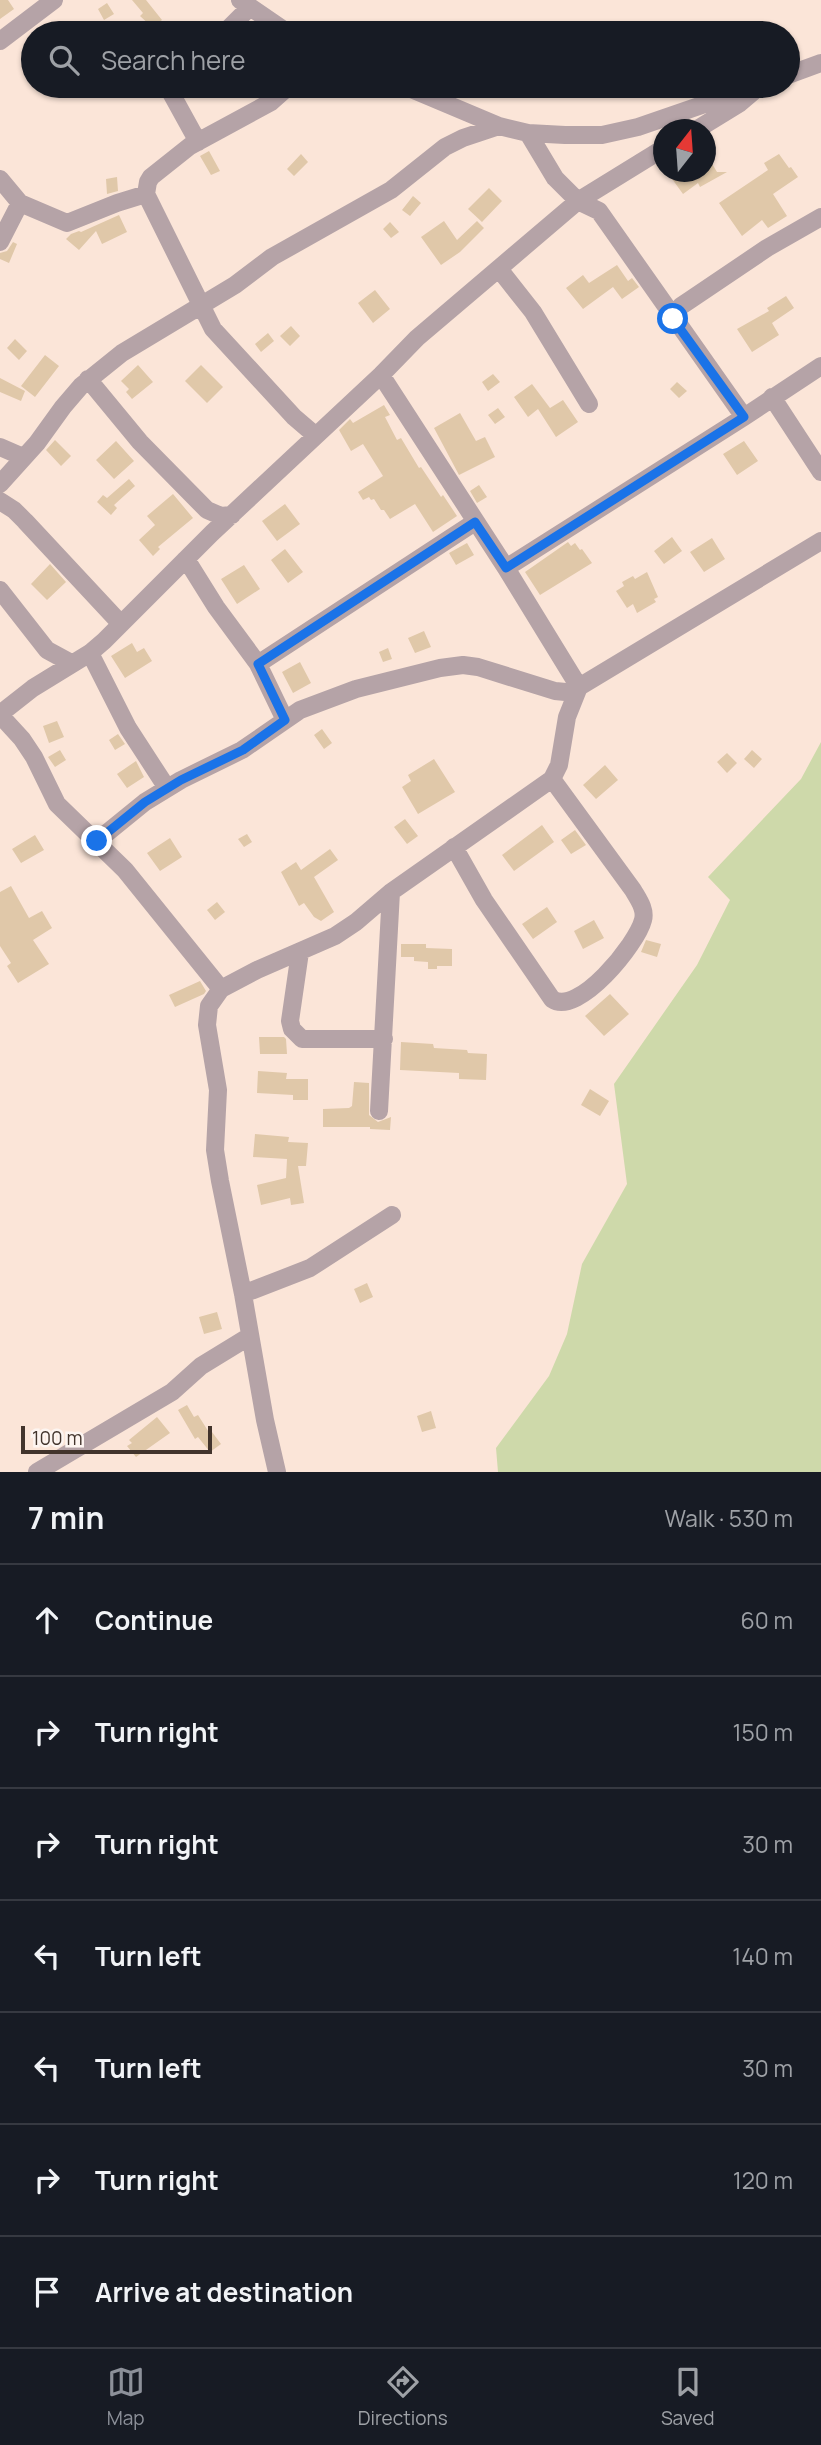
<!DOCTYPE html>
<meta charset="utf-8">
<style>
body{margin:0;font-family:Manrope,sans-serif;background:#20242c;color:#f1f3f6}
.compass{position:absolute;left:653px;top:119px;width:63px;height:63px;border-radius:50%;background:#171b24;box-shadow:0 2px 5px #0004;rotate:17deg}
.scale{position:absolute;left:21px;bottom:18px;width:191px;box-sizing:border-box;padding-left:7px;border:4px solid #42342c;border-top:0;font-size:19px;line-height:24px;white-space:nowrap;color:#42342c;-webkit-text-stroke:5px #fdf5f1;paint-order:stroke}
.stop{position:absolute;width:21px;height:21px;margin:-16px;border:5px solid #1a73e8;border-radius:50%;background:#fff}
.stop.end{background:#1a73e8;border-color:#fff;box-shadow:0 2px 7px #0008}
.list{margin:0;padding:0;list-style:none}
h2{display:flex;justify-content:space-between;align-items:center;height:91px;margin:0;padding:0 28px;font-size:30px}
h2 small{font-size:23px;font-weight:400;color:#9ea1a6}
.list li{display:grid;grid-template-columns:46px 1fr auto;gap:21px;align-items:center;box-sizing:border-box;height:112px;padding:0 28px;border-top:2px solid #363941}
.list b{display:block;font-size:26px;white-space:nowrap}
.list em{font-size:23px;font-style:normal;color:#9ea1a6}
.icon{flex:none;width:38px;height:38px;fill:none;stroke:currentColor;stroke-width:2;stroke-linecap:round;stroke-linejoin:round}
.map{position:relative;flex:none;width:821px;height:1472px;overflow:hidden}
.search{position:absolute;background:#171b24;box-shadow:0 2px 5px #0004;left:21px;right:21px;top:21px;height:77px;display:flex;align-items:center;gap:18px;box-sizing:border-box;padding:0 24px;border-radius:38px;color:#9ea1a6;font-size:26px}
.sheet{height:875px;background:#171b24}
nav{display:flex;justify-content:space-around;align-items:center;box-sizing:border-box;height:98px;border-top:2px solid #363941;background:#171b24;font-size:19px;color:#9ea1a6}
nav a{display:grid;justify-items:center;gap:4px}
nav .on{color:#8c9099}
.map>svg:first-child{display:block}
.green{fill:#ced9aa}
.building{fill:#e0c8a9}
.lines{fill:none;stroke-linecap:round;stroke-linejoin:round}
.minor{stroke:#b5a3a7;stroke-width:18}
.route{stroke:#1a73e8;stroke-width:9}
</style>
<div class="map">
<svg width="821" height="1472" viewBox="0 0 821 1472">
<rect width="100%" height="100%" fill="#fbe5d8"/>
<path class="green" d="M821,742V1472H498L496,1448L549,1376L567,1334L582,1264L627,1184L614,1084L697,965L730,900L708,877L801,779Z"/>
<path class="building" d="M0,0H8L14,9L0,19Z
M132,0H146L162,20L152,27L140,16L143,13Z
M107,3L114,14L104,20L98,9Z
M209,151L220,171L211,175L200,156Z
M705,152L717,172H727L700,187L698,183L683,194L667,172H705Z
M301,154L308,162L294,176L287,169Z
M779,154L789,168L791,167L798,177L773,194L787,216L768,228L762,220L742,236L719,203L768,170L764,163Z
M117,177L118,191L107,194L106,179Z
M489,188L502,201L482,222L468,209Z
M413,196L421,203L410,216L402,210Z
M119,215L127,232L102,244L96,231L79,250L66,239L71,234L79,231L81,232Z
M444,221L457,240L477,221L484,228L460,252L441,265L421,237Z
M390,222L399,232L391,238L383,229Z
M13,242L17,244L9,263L0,259V253L7,251Z
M617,265L628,281L632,278L639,287L622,299L613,287L583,309L566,288L583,275L589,283Z
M375,290L390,309L373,323L358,303Z
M786,296L794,308L772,323L779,335L752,352L737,329L769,311L767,308Z
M291,326L300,336L290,346L280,336Z
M268,333L274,341L261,352L255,344Z
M15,339L27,351L19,360L7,348Z
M45,355L59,366L35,397L21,386Z
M138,365L153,382L132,399L126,392L129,389L121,381Z
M201,365L223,387L207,403L185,381Z
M493,374L500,382L488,391L482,382Z
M0,378L25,391L21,401L0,392Z
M677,382L687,391L679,398L670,389Z
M532,384L550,408L563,400L578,422L556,437L538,409L528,417L514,397Z
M384,405L390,415L385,417L397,440L401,438L419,468L421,467L441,497L443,495L457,516L433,532L415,504L390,519L384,510H381L374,499L371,500L369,497L363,500L358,492L383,476L363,444L351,451L339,430L350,419L353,423Z
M498,408L505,417L495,424L488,415Z
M460,413L476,441L485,437L495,457L459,475L434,428Z
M55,440L71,456L61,466L46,450Z
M116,441L134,461L114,479L96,460Z
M744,441L758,461L737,475L723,454Z
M129,479L135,486L114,505L117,508L111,515L97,502L103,495L107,498Z
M479,485L487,497L477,503L470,491Z
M173,494L193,518L158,547L160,549L153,556L139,540L155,525L147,516Z
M285,504L300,524L277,541L262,521Z
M672,537L682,551L664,564L654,551Z
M712,538L725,559L704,572L690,552Z
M568,542L571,546L575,543L580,550L582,549L592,563L540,595L525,572Z
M467,543L474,555L456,565L449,553Z
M285,549L303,572L288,583L271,560Z
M50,564L66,582L47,600L31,584Z
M244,565L260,589L237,604L221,579Z
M647,572L658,597L654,599L656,602L637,613L633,604L627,608L616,591L624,586L622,582L633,576L635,579Z
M424,631L431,647L415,653L408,638Z
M132,643L137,652L144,648L152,661L125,678L111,656Z
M388,648L392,659L383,662L379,652Z
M300,662L311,683L293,693L282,672Z
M57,721L64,737L49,743L43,726Z
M322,729L332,743L324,749L314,735Z
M118,734L125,744L115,750L109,740Z
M60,750L66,760L55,767L48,757Z
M752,750L762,759L754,768L744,759Z
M727,753L737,763L727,773L717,762Z
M434,759L455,792L418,814L402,787L411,781L408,775Z
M136,761L144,777L127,788L117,774Z
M605,765L618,780L596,799L583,785Z
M405,819L418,836L407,844L394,827Z
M542,825L554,842L514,871L502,855Z
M575,830L586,845L571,854L561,840Z
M247,834L252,842L244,847L238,839Z
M35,835L44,850L21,863L12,849Z
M170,838L182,857L160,871L147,853Z
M330,849L338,860L314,877L334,912L321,921L314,917L304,903L299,906L281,872L296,862L301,870Z
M11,886L29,918L42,911L52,928L33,940L49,964L18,983L7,966L11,963L0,946V892Z
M217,902L225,912L215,920L207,910Z
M547,907L557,922L533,939L522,924Z
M594,920L604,938L583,949L574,931Z
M646,940L661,944L657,957L641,952Z
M401,944H426V948L452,949V966H437V969H428V962L414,961V957H401Z
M200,981L206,991L204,994L175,1007L169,995Z
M610,994L629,1014L604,1036L585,1016Z
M259,1037H284L286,1039L287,1054H260Z
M401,1042L433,1044L434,1048L467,1050L468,1053L487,1054L486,1080L459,1079V1073L400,1070Z
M258,1071L287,1073L286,1079H308V1100H293V1095L257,1093Z
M354,1082L369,1083V1115L378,1122L391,1117L390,1130L370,1129V1127H323V1109L349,1108L352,1106Z
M590,1089L609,1101L600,1116L581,1105Z
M255,1134L289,1137L288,1142L308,1143L306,1166H298L304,1203L291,1205L290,1198L261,1205L257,1185L286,1178L287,1159L253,1157Z
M367,1283L373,1297L360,1303L354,1289Z
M217,1312L222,1329L204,1334L199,1317Z
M187,1405L194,1417L198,1415L210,1434L212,1432L221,1444L210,1452L198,1437L195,1439L178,1410Z
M431,1411L436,1428L422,1432L417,1416Z
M157,1417L170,1433L136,1457L127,1446L132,1443L129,1440Z"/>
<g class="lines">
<path class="minor" d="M240,0L288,33
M224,33L250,7
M0,41L54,0
M788,75L821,63
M169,86L171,93L198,142
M289,86L271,102L190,146L151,177L148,182L146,194L213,329L294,417L315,435
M404,86L499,126L528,133L565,135H602L638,127L757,86
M696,130L740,103L753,92
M528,133L555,178L578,201L599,211L744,417
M0,179L20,203L67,223L117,203L146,194
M0,242L20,203
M499,269L533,312L589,404
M673,319L681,306L690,300L767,248L821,217
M381,375L506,568L579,687
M88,379L140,442L207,510L221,516L232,515
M772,397L821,472
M0,447L23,457
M0,484L37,443L63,407L81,386L122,353L235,285L272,257L391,190L445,147L463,138L499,126
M0,501L14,510L25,521L121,624
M186,559L216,607L258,664L285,720
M506,568L744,417L821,366
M0,590L47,650L71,663
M90,653L128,728L167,788
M258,664L475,522
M0,714L33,688L90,653L104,641L212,533L381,375L417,338L578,201L664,148
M0,715L22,739L34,757L57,804L125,870L221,989
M97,841L145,802L181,780L242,750L300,710L356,689L440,668L463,665L478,667L555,691L576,693
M454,847L484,900L552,999C578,1017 637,944 643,920C646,909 638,899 633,890L552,779
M300,952L290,1021L292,1029L302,1039H384
M379,1111L391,892
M243,1294L310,1268L392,1215
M37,1472L172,1392L201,1366L250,1336
M277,1472L265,1420L243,1294L220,1181L215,1150L218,1090L207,1025L209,1006L221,989L257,970L335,936L356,922L391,892L552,779L559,765L567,717L579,687L821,541"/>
</g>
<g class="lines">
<path class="route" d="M97,841L145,802L181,780L243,750L285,720L258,664L475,522L506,568L744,417L673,319"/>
</g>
</svg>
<svg class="compass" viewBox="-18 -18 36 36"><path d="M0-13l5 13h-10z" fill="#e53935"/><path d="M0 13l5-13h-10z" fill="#9ea1a6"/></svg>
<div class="scale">100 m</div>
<div class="stop" style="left:673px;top:319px"></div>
<div class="stop end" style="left:97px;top:841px"></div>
<div class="search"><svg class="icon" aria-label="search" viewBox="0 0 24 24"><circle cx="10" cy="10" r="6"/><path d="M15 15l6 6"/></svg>Search here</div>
</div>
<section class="sheet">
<h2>7 min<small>Walk · 530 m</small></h2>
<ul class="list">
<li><svg class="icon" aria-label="ahead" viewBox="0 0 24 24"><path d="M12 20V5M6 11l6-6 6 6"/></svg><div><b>Continue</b></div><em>60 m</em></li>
<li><svg class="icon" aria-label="right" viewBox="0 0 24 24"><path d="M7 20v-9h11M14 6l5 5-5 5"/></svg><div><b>Turn right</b></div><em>150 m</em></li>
<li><svg class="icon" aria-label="right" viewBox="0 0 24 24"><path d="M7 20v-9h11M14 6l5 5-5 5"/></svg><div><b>Turn right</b></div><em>30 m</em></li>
<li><svg class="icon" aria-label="left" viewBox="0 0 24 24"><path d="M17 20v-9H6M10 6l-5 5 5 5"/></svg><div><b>Turn left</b></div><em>140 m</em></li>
<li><svg class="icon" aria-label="left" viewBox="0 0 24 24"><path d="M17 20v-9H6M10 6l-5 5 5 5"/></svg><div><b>Turn left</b></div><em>30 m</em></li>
<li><svg class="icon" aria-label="right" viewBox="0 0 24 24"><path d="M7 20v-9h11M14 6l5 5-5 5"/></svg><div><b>Turn right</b></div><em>120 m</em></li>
<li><svg class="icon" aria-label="arrive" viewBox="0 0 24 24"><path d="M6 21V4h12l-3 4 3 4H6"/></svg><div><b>Arrive at destination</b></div></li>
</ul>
</section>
<nav>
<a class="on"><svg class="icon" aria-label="map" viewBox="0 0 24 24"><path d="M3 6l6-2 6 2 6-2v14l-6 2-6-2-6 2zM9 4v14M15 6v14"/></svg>Map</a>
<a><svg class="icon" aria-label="directions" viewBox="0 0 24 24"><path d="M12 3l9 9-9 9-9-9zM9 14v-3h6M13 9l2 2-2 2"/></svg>Directions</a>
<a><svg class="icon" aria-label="saved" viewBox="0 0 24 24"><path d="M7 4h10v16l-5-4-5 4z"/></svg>Saved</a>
</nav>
